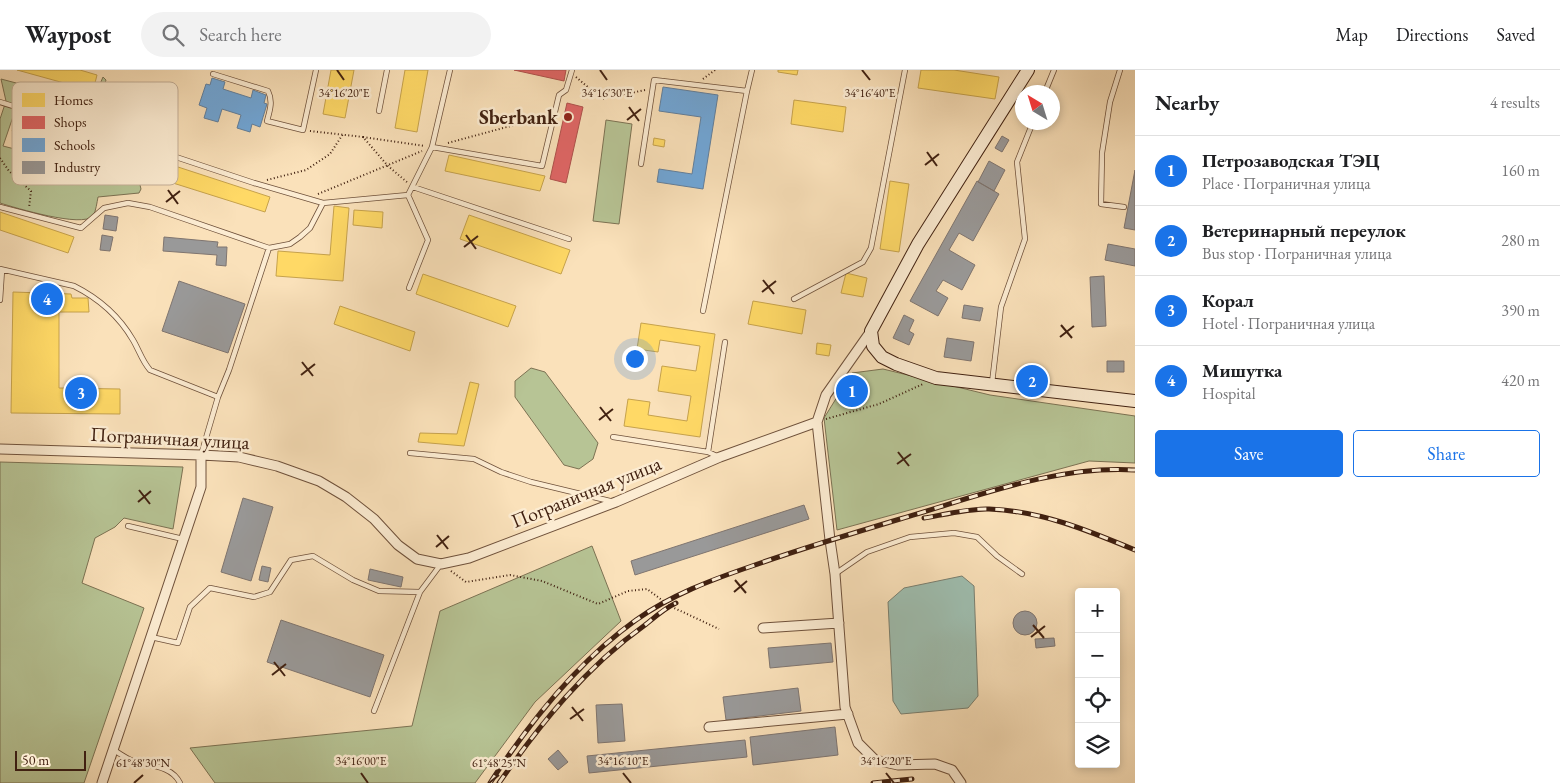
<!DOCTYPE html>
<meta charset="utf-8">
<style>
body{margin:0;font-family:"EB Garamond",serif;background:#f2f2f2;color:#202124}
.controls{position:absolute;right:15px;bottom:15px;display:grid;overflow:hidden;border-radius:5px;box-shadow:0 2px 8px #0003}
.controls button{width:45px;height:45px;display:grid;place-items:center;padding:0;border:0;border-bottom:1px solid #e0e0e0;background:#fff;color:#202124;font:25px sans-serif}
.compass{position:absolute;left:1015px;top:15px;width:45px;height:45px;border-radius:50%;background:#fff;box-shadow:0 2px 8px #0003;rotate:322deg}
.scale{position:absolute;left:15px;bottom:12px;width:71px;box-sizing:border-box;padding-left:5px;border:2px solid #412111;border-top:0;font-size:14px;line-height:18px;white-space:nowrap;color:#412111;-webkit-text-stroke:4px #fcecd2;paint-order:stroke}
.you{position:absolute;left:634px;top:288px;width:18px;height:18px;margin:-12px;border:4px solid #fff;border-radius:50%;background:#1a73e8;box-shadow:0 0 0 8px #1a73e833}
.badge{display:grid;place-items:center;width:32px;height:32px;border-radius:50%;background:#1a73e8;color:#fff;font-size:16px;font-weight:700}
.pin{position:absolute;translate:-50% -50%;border:2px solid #fff;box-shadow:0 1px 5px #0006}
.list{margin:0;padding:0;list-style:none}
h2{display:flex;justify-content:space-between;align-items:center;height:65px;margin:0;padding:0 20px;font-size:21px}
h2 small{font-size:16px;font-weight:400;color:#757577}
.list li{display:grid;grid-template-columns:32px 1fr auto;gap:15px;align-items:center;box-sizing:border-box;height:70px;padding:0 20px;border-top:1px solid #e0e0e0}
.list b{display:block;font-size:19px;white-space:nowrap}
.list p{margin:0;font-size:16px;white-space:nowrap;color:#757577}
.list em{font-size:16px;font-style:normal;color:#757577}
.actions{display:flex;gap:10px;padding:15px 20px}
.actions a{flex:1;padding:11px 0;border:1px solid #1a73e8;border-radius:5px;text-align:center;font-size:18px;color:#1a73e8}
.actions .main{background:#1a73e8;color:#fff}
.icon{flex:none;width:28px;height:28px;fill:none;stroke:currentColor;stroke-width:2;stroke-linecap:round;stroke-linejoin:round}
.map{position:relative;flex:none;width:1135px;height:713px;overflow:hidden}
header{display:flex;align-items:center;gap:30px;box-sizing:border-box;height:70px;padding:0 25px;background:#fff;border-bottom:1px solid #e0e0e0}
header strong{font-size:24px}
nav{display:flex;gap:28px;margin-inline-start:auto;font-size:18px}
.search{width:350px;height:45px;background:#f2f2f2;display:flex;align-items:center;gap:12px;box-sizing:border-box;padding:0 18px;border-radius:28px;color:#757577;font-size:19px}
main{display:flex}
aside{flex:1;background:#fff}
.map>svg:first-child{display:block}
.green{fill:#b7c495;stroke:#7c7253}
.water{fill:#9ebeb0;stroke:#797f70}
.homes{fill:#ffd966;stroke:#c6a24c}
.shops{fill:#e06666;stroke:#b0514c}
.schools{fill:#6fa8dc;stroke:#61809f}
.industry{fill:#999;stroke:#7f7570}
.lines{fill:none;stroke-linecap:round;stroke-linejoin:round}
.service-casing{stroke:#6f513b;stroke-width:6}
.minor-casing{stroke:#6f513b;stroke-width:11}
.secondary-casing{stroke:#412111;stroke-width:14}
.path{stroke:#412111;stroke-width:2;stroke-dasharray:1 2.5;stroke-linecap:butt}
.service{stroke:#fcecd2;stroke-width:4.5}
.minor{stroke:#fcecd2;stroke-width:9}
.secondary{stroke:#fcecd2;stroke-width:12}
.rail-casing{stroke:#412111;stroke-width:5}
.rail{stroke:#fcecd2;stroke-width:3;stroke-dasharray:9;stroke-linecap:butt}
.ticks{fill:none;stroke:#412111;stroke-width:2}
.poi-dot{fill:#8f2418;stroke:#fcecd2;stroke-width:2}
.labels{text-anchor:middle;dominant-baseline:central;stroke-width:5;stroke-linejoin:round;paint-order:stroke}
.poi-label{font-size:20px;font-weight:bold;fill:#412111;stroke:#fcecd2;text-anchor:end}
.street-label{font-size:20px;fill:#412111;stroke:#fcecd2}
.key{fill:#fcecd2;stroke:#c4af98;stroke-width:1}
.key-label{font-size:14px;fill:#412111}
.ticks-label{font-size:12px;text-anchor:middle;fill:#412111;stroke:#fcecd2;stroke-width:5;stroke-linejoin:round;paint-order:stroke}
</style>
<header>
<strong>Waypost</strong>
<div class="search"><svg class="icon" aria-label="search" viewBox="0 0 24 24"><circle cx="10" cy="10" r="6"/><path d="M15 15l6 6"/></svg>Search here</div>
<nav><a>Map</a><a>Directions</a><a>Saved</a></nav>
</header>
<main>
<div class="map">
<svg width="1135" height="713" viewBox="0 0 1135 713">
<rect width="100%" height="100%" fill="#fae1ba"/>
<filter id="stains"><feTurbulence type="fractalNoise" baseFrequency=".004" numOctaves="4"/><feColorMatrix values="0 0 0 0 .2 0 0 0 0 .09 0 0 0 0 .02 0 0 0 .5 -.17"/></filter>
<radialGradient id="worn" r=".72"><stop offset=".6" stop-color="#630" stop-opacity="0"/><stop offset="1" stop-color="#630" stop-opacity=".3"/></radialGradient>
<path class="green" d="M103,7L106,10L93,57L17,35L3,76L139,111L141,119L139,123L98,127C97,132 96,141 93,146C82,158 16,138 0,133V49L6,31L1,9L92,33Z
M606,50L632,54L619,154L593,151Z
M531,298L545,302L598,373L593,389L579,399L564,395L515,327V311Z
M883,299L990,325L1135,346V393L1089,391L837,460L824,348L852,303Z
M0,392L183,397L173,459L124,448L115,457L95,468L82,513L144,538L84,713H0Z
M592,476L621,551L535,632L475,713H215L190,678L412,656L440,541Z"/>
<path class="water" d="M962,506L974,516L978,626L968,638L901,644L893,631L888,532L904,518Z"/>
<path class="homes" d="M17,0H80L97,5L93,21Z
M331,0H354L345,48L323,44Z
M405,0H428L417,62L395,58Z
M778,0H798L797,5L778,2Z
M921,0H954L999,7L995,29L918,18Z
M794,30L846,37L843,62L791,54Z
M18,43L149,87L143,104L12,61Z
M654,68L665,70L664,77L653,75Z
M449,85L545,106L540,121L445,101Z
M178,97L270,127L265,142L173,113Z
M890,111L909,114L899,182L880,179Z
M334,136L349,138L343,211L276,206L278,181L330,185Z
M354,140L383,142L382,158L353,155Z
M0,142L74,167L68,183L0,160Z
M469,145L570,180L561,204L460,169Z
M846,203L867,208L863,227L841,223Z
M423,204L516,236L508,257L416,224Z
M13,222L71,224L72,228H88L89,242H59V318L120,319V344L11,343Z
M753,231L806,240L802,264L748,254Z
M340,236L415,262L410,281L334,254Z
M641,253L715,264L700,367L624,356L628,329L650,332L648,345L687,351L691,326L658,321L662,296L696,301L700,276L660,270L658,282L637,279Z
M817,273L831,275L829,286L816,284Z
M470,312L479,314L464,376L418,372L420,363L457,364Z"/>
<path class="shops" d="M514,0H566L564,11Z
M567,33L583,37L566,113L550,109Z"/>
<path class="schools" d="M212,8L225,12L223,19L251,28L253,20L266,25L264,33L267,34L260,57L252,54L250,62L237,58L241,45L222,39L218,52L204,48L207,38L199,35L206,14L210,15Z
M663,17L718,25L703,119L657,112L659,99L692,104L701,47L659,41Z"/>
<path class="industry" d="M1002,66L1009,70L1002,82L995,78Z
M989,91L1005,100L994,121L978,112Z
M1135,100V160L1124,158Z
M977,111L999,124L973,171L959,163L949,180L975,195L962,220L943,210L936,221L948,228L938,246L910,231Z
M105,145L118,147L116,161L103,159Z
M102,165L113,167L110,181L100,180Z
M164,167L218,172L217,177H227L226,196L216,195L217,185L163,181Z
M1108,174L1135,179V196L1105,190Z
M1104,206L1106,256L1092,257L1090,207Z
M179,211L245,234L228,283L162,261Z
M964,235L983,238L980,251L962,248Z
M904,245L914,250L909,261L914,264L909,275L893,268Z
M947,268L974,272L971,291L944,287Z
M1107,291H1124V302H1107Z
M243,428L273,437L251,511L221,502Z
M804,435L809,449L635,505L631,491Z
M262,496L271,498L268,512L259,510Z
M370,499L403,507L401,517L368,510Z
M1013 553a12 12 0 1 1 24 0a12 12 0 1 1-24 0Z
M281,550L384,585L370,627L267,592Z
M1054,568L1055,576L1036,578L1035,569Z
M831,573L833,592L770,598L768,578Z
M798,618L801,641L726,650L723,627Z
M622,634L625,671L598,673L596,635Z
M835,657L838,685L753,695L750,667Z
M745,670L747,687L589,703L587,686Z
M558,680L568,692L558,700L548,689Z"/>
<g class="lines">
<g class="service-casing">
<path id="service" d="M1120,0L1110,32L1102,83L1101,134L1124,137
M213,4L268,21C273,31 270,40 267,51L303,60L316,0
M1045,22L1054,0
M0,32L164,83L254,113L323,133
M379,41L387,0
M432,77L542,96L559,25L566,20L572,0
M641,94L654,10L747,21L752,0
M413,117L569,169
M408,125L428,170L409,218
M0,137L81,158L104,138L128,133L150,137L269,178L290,174L300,167L310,158L323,133L408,125L432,77L450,0
M0,199L74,216C98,228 119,246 133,270C139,280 142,291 150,300L218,327
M794,229L863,192L871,178L905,0
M0,230L2,200
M703,241L747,21
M992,313L1001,237L1025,169L1017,92L1033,52
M613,367L708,382L719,387
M708,382L725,272
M410,383L474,389L501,402L531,412L614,432
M201,385L218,327L229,300L269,178
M128,456L183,469
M835,504L867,482L910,467L954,463L977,467L997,486L1022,504
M151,567L178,573L190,537L210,518L254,527L270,522L291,490L313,486L353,510L379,521L420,522
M374,641L420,522L441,494
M114,680C120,684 127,689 135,692C151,696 172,696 180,713"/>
</g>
<g class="minor-casing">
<path id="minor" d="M817,352L830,470L835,504L845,637L858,673L875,690L898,695L935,694L952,700L961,713
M0,379L201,385L239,387L277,396L319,411L346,427L374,449L398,475L417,489L441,494L469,488L616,432L720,387L817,352L826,325L871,261
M763,558L839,553
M709,657L848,644
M102,713L201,417V385"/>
</g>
<g class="secondary-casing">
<path id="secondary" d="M1028,0L918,174L871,261L873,276L882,287L896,294L936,308L1135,331"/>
</g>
<path class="path" d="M576,7L602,29L645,20
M703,9L715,0
M310,61L363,67L388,96L408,113
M363,67L425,76
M448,73L547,46
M0,88L9,101L31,121L29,138
M267,110L306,100L330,84L343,64
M318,124L422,81
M826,349L879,334L923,314
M451,501L466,512L510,505L542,511L598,534L628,521L647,519L670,536L719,559"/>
<use href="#service" class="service"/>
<use href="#minor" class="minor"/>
<use href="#secondary" class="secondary"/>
<g class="rail-casing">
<path id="rail" d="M924,448C942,445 972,438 989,439C1041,441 1087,460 1135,480
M490,713C529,653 577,592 636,550C671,525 711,510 752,496C800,479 850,464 900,449C976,427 1055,395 1135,400
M499,713C540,654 586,597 645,555C655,547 665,538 676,533
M873,713L912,709"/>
</g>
<use href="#rail" class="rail"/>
</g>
<path class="ticks" d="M337,0L344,10M600,0L607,10M862,0L870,10M629,37L639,51M627,50L641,39M927,82L937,96M925,95L939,84M168,120L178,134M166,132L180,121M466,165L476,179M464,177L478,166M763,210L774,224M762,222L776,211M1061,255L1072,268M1060,267L1074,256M302,292L313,306M301,305L315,294M600,337L611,351M599,350L613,339M898,382L909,396M897,394L911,384M139,420L150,434M138,432L151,421M437,465L448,479M436,477L449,466M735,510L746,523M734,522L747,511M1033,555L1044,568M1031,567L1045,556M274,592L285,606M272,605L286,594M572,637L583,651M570,649L584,639M361,703L368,713M623,703L631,713M886,703L894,713M134,713L143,705M489,713L499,705"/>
<circle class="poi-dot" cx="568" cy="47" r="5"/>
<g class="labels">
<g class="poi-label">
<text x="558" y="47">Sberbank</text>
</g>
<g class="street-label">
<text transform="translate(170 368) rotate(3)">Пограничная улица</text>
<text transform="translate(586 422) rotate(-22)">Пограничная улица</text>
</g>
</g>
<rect x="12" y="12" width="166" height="103" rx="8" class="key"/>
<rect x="22" y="23" width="23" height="14" fill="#ffd966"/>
<rect x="22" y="46" width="23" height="13" fill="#e06666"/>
<rect x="22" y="68" width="23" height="14" fill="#6fa8dc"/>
<rect x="22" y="91" width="23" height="13" fill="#999"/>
<g class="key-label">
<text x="54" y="35">Homes</text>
<text x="54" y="57">Shops</text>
<text x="54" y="80">Schools</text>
<text x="54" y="102">Industry</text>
</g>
<g class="ticks-label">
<text x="344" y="27">34°16'20"E</text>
<text x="607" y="27">34°16'30"E</text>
<text x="870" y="27">34°16'40"E</text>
<text x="361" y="695">34°16'00"E</text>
<text x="623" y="695">34°16'10"E</text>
<text x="886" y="695">34°16'20"E</text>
<text x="143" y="697">61°48'30"N</text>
<text x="499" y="697">61°48'25"N</text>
</g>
<rect width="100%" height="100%" filter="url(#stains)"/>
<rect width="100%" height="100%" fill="url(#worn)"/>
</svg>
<div class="controls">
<button>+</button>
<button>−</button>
<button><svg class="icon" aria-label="locate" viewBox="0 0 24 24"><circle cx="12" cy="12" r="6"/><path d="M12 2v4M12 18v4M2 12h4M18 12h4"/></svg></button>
<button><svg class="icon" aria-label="layers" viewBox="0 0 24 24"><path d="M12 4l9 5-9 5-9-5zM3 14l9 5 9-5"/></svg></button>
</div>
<svg class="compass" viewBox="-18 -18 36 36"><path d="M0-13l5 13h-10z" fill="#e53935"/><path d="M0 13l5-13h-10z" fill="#757577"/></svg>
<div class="scale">50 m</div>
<div class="you"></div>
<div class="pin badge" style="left:852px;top:321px">1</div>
<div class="pin badge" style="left:1032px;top:311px">2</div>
<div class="pin badge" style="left:81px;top:323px">3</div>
<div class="pin badge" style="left:47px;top:229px">4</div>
</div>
<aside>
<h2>Nearby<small>4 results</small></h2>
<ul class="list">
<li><span class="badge">1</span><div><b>Петрозаводская ТЭЦ</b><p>Place · Пограничная улица</p></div><em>160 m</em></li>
<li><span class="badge">2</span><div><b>Ветеринарный переулок</b><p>Bus stop · Пограничная улица</p></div><em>280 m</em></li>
<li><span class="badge">3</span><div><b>Корал</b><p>Hotel · Пограничная улица</p></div><em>390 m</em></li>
<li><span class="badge">4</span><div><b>Мишутка</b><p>Hospital</p></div><em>420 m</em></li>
</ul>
<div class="actions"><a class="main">Save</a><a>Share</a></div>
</aside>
</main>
